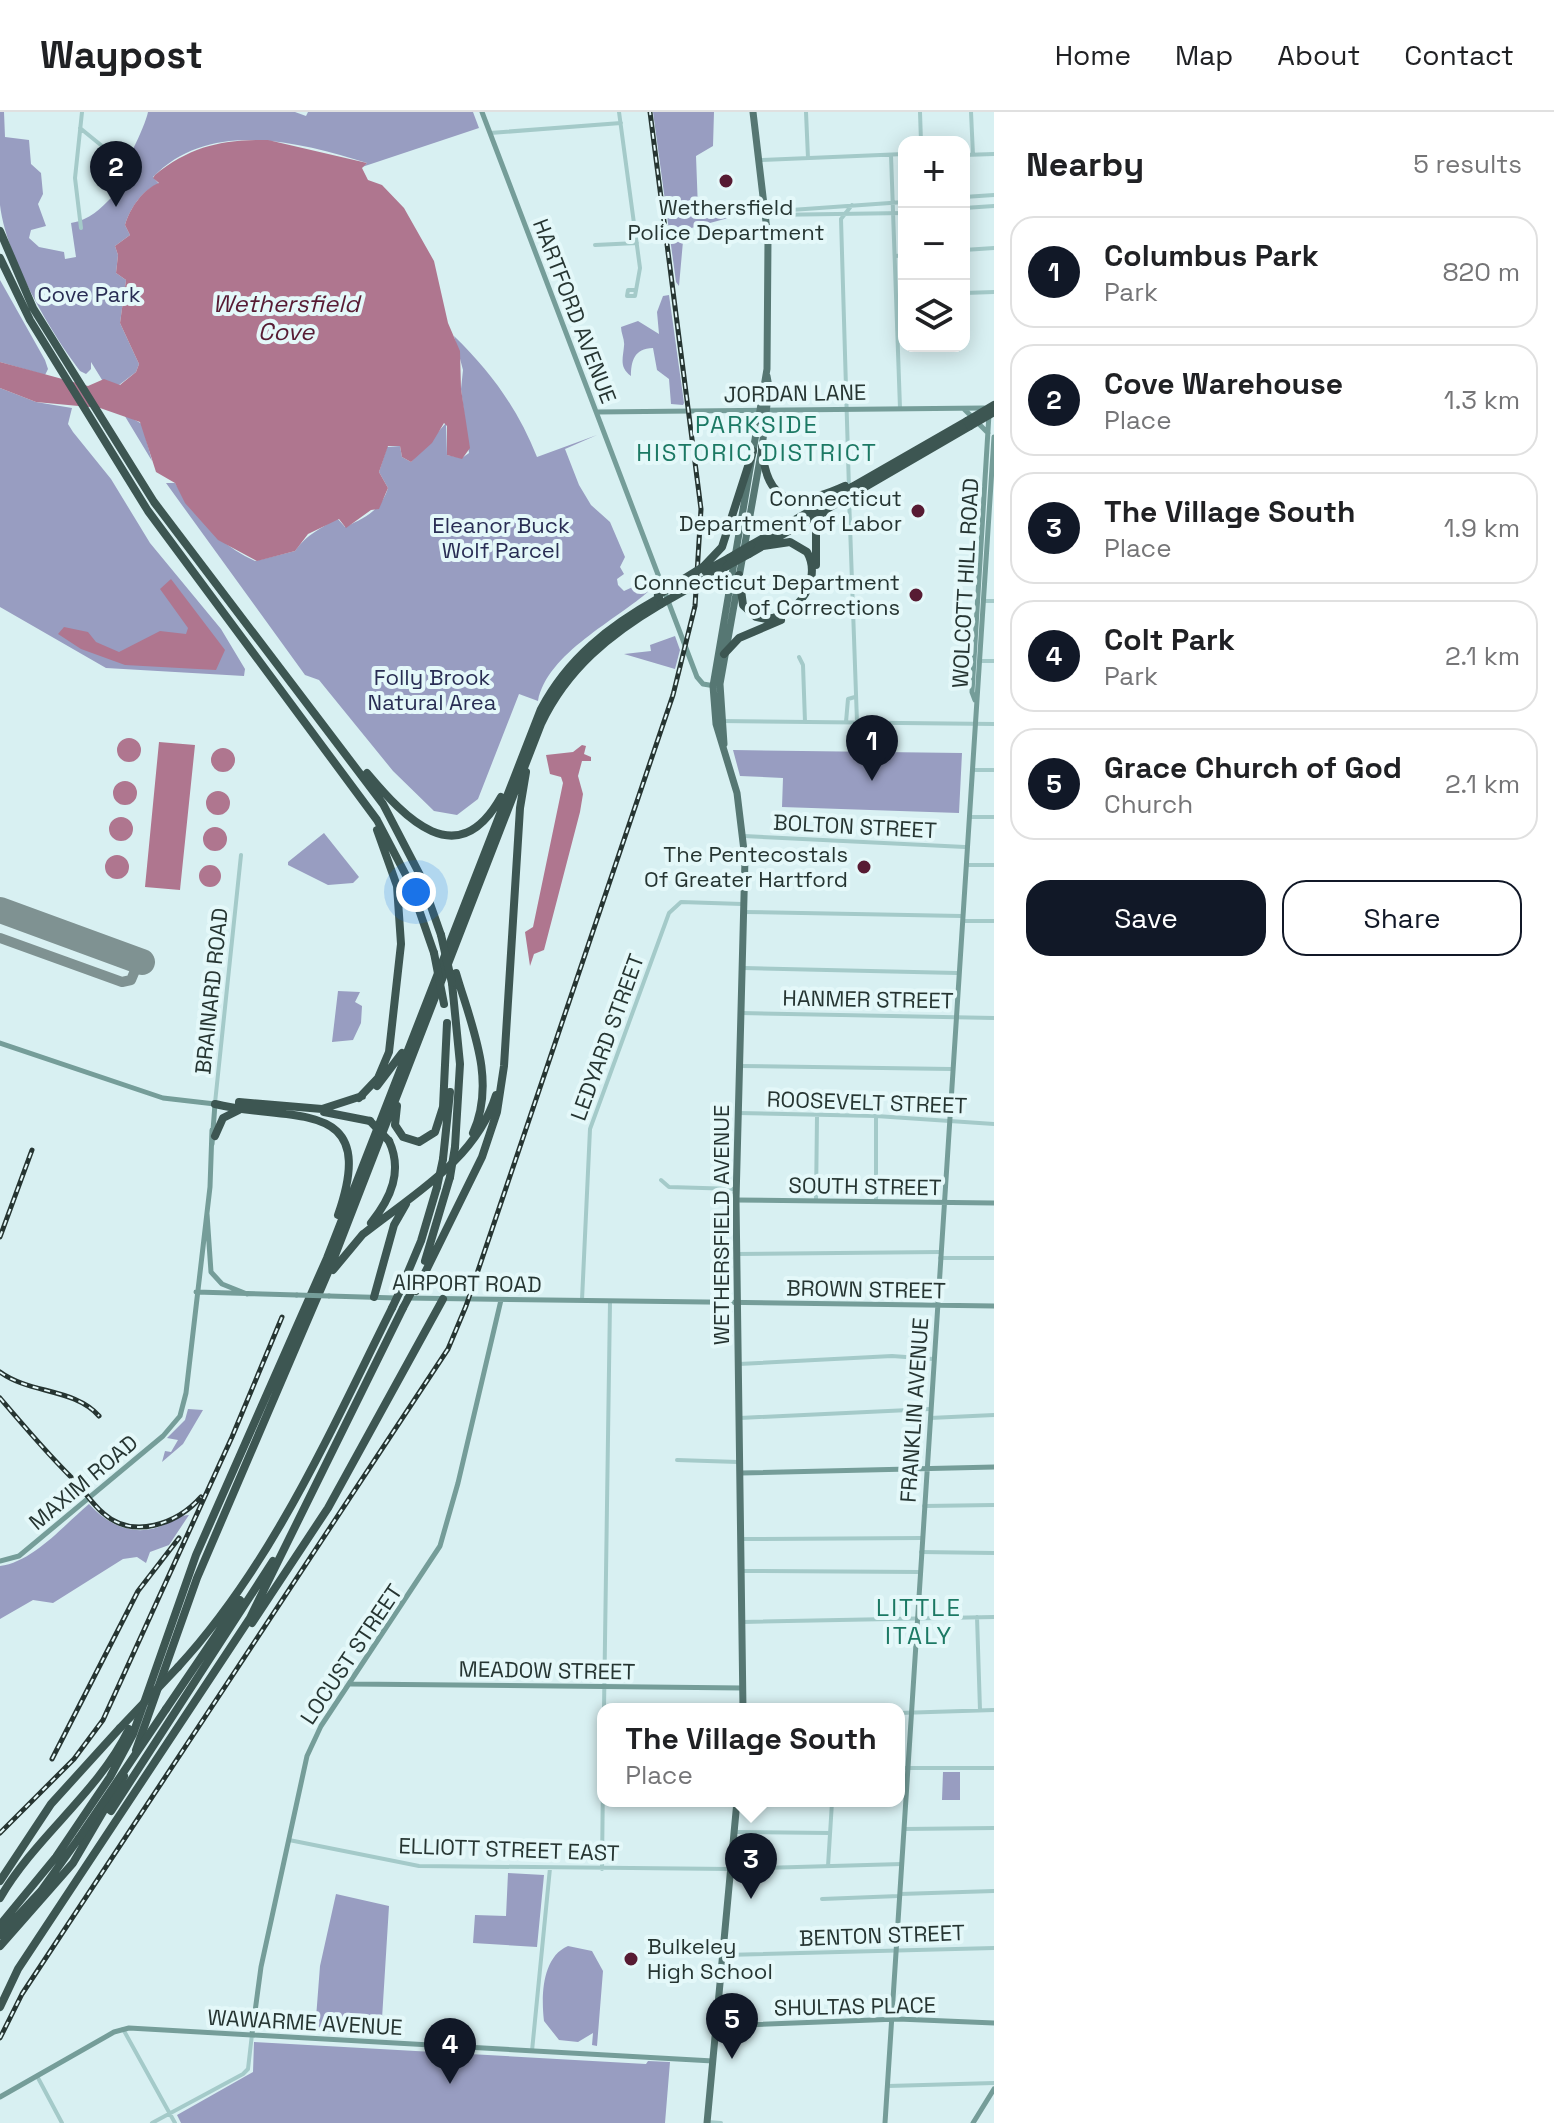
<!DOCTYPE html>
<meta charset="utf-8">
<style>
body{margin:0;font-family:"Space Grotesk",sans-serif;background:#f6f6f6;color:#202124}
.controls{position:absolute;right:24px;top:24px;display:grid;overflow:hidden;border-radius:16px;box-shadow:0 4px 20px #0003}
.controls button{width:72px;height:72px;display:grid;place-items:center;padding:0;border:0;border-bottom:2px solid #e0e0e0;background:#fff;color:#202124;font:40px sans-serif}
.you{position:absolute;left:416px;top:780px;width:28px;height:28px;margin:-20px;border:6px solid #fff;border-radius:50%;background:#1a73e8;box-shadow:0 0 0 12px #1a73e833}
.badge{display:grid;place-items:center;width:52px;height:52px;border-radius:50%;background:#111827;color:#fff;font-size:26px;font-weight:700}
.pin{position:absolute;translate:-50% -66px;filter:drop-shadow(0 2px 4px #0008)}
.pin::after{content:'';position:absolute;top:42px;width:28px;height:24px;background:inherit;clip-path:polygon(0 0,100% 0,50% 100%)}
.popup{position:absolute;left:597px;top:1591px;width:308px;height:104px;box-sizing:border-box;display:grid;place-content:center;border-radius:16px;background:#fff;filter:drop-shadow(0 2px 6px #0005);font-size:26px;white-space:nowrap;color:#757577}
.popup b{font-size:30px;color:#202124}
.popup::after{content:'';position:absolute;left:50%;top:100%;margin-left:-16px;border:16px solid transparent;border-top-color:#fff}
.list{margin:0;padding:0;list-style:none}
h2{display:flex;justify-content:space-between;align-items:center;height:104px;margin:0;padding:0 32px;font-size:34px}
h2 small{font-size:26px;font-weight:400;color:#757577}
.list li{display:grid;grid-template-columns:52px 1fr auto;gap:24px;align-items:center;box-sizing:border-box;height:112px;margin:0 16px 16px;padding:0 16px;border:2px solid #e0e0e0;border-radius:24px}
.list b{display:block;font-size:30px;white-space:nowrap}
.list p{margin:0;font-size:26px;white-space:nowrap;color:#757577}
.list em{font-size:26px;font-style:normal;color:#757577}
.actions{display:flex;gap:16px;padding:24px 32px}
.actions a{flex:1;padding:18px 0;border:2px solid #111827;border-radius:24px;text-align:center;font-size:28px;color:#111827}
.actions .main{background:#111827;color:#fff}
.icon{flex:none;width:44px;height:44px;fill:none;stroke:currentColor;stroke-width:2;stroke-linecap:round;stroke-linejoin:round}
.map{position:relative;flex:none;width:994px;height:2011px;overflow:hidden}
header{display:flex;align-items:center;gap:48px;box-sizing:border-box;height:112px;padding:0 40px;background:#fff;border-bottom:2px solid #e0e0e0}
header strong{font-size:38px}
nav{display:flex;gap:44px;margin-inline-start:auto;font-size:28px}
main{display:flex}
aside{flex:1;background:#fff}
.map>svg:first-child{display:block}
.green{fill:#989dc1}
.water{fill:#af768f}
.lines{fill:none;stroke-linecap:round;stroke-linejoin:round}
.taxiway{stroke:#7f9292;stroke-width:10}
.runway{stroke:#7f9292;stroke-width:26}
.street{stroke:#a4cac9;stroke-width:4}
.secondary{stroke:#759d99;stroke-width:5}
.primary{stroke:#567773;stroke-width:7}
.highway{stroke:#3d5652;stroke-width:8}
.rail-casing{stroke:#263532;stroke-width:5}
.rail{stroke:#e4f8f9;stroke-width:2;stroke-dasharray:6;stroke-linecap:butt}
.secondary-bridge{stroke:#759d99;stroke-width:5}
.highway-bridge{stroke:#3d5652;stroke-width:8}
.poi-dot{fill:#571b33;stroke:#e4f8f9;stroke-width:3}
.labels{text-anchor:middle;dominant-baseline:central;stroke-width:8;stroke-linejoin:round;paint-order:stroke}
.poi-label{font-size:22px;fill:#263532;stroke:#e4f8f9;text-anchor:end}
.park-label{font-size:22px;fill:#292d54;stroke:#e4f8f9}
.street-label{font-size:22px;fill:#263532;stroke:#e4f8f9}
.water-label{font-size:24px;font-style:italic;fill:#571b33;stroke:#e4f8f9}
.neighbourhood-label{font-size:24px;letter-spacing:2px;fill:#1c7964;stroke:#e4f8f9}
</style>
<header>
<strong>Waypost</strong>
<nav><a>Home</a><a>Map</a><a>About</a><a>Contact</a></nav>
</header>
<main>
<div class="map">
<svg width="994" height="2011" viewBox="0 0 994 2011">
<rect width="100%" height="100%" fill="#d8f0f2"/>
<path class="green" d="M0,0H4L5,25L29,28L31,52L41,61L43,82L38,92L46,114L31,118L29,126L39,135L64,140L65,147L76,145L71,111C90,108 100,97 113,84L111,71C122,63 145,15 148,0H295L306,4L308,0H473L479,16L362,55L367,51C299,30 210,6 153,65L159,72C143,77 130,96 125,113L130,123L115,134L118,143L116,161L126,168L120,211L139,252L136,260L119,273L104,271L91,250V257L86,262L80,259C49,218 6,144 0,93C0,63 0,30 0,0Z
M653,0H714L713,34L696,44L698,97L701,102L726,101L732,105L684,118L679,174L676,170Z
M0,168L45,248L48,257L45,263L0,250Z
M669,183L684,291L683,293L671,292L669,267L657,258L653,236C634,236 631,250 631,264C619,255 623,247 624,234C625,228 621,221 621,215L638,209L659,222L657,200L663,184Z
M454,224C491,260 518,297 537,345L597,323L565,337L579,373L591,393L610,410L625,445L620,455L624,462L617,467L618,473L624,479L648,468L650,478C617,508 547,541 538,589L519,582L478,687L457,703L434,699L393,659L319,568L305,563L166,371H175C196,404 217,432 255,449L295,439C308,421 321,417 337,406L345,415C365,406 381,398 388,376L379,360L387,335L400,334L402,345L411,350L446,311L447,343L462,346L469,341L461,277L463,258Z
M0,276L36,290L72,296L68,312L73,320L111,367L150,431L221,517L245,557L244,564L106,556L0,495Z
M123,301L142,312L152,349Z
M675,524L680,538L675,557L624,542L651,539L650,533Z
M733,638L962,641L959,701L782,695L783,666L740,664Z
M324,721L359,765L353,771L328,773L288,753V750Z
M338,879L360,880L355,890L362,894L361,911L353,928L332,930Z
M188,1297L203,1298L183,1332L162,1350L165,1339L171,1340L178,1328L167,1326L185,1308Z
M89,1392C110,1415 137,1426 166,1412C174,1408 182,1403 189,1403L169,1433L150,1440L146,1451L137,1445L123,1447L53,1491L33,1488L0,1507V1454C33,1450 64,1413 89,1392Z
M943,1660H960V1688H942Z
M508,1761L544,1763L537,1835L473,1831L475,1803L506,1804Z
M336,1782L389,1794L381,1923L315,1919L320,1854Z
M568,1834L592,1839L603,1859L597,1934L592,1933L593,1921L578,1930L559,1928L544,1909C541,1884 542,1845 568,1834Z
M254,1930L646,1952L648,1949L670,1950L665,2011H181L177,2003L253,1960Z"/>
<path class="water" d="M268,28L367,51L362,56L368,68L382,73L404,96L434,149L448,211L460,239L461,277L470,336L462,347L447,343V314L444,311L432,331L411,350L402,345L400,334H388L379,360L388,376L379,397L371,398L346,416L339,407L308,422L295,439L257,449L218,428L185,391L175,371L156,360L140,310L100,296L36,290L0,276V250L88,274L104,267L120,273L136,260L139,252L120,211L126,168L116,161L118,143L115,134L130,123L125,113C130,96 143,77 159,71L153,66L155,63C190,34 224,27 268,28Z
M171,467L225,538L216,558L125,553L81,537L58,522L64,515L88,520L96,530L119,540L160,519L186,522L188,516L160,477Z
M117 638a12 12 0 1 1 24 0a12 12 0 1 1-24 0Z
M159,630L195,633L180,778L145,775Z
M582,633L586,634L584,642L591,645V649H582L578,664L583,682L580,700L544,838L534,842L530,854L525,820L533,815L563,671L561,665L550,662L546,643L573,640Z
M211 648a12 12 0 1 1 24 0a12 12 0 1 1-24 0Z
M113 681a12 12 0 1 1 24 0a12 12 0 1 1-24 0Z
M206 691a12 12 0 1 1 24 0a12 12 0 1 1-24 0Z
M109 717a12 12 0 1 1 24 0a12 12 0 1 1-24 0Z
M203 727a12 12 0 1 1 24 0a12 12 0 1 1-24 0Z
M105 755a12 12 0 1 1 24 0a12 12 0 1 1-24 0Z
M199 764a11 11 0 1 1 22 0a11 11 0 1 1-22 0Z"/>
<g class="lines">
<path class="taxiway" d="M0,826L122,870L131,868L139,849"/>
<path class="runway" d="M0,798L142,850"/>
<path class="street" d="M619,0L640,156L635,184H627L628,178H634
M806,0L808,46
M920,0L921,30
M971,0L973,43
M80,16L129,56
M490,21L621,11
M891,43L900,296
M964,43L994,42
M761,48L904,42
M964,85L994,83
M964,96L994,94
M767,103L777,99L904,90
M769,103L904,101
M81,116L75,66L82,0
M595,133L637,131
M964,138L994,136
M896,144L904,143
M964,181L994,180
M849,377L841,107L852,93
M849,385L857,610
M984,489H994
M799,545L803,553L805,610
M980,549H994
M720,609L994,612
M846,610L848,587L855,585
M973,658H994
M970,705H994
M744,724L965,735
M967,753H994
M744,800L961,804
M963,809H994
M744,856L957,861
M741,901L994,906
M740,954L951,957
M215,991L241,743
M738,1001L876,1004L994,1012
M661,1068L669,1075L736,1077
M816,1089L817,1004
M876,1090V1004
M737,1142L940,1140
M940,1146H994
M582,1188L590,1017L669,801L681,790L742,792
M739,1252L892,1244L933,1247
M740,1306L930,1297
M930,1306L994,1303
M677,1348L738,1350
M924,1394L994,1393
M742,1427L922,1426
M921,1440L994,1441
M742,1459L920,1460
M977,1505L980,1598
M743,1510L994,1505
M604,1597L610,1190
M899,1601L994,1598
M899,1656H994
M904,1717L994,1716
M736,1720L830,1721
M289,1728L419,1754L730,1757L902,1752
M828,1754L832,1690
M602,1757L603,1663
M900,1782L994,1779
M822,1787L899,1784
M725,1843L994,1836
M123,1917L175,2011
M532,1939L550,1756
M37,1964L62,2011
M888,1974L994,1971
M707,2010L721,2011
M152,2011L243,1962L248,1957L252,1922"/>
<path class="secondary" d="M482,0L697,565L703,572L715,574
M964,297L988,321
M597,300L984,296
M975,588L972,580L989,302
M0,931L163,986L215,992L212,1032
M736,1088L994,1091
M207,1102L211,1160L222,1172L247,1182
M196,1180L297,1183
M329,1184L396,1186
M406,1186L994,1194
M741,1361L994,1355
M0,1449L19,1444L163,1324L180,1304L186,1281L210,1075L212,1018
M351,1572L743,1576
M716,1914L898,1907L994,1911
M252,1922L261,1855L307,1644L321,1614L440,1434L458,1371L501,1188
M0,1985L114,1920L129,1916L713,1949
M885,2011L994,325
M973,2011L994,1977"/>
<path class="primary" d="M724,632L720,572L762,336L769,275L767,264
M743,1597L736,1088L745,747L737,681L716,612L713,574L767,257L768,127L753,0
M707,2011L737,1689"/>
<path class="highway" d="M0,119L33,196L154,390L383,692L420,763L441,823
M0,146L30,208L148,399L377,708L409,769L434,841
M762,335C766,395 797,396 845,374
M852,375L967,309
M853,382L970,314
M751,433L845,379
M749,442L846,386
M816,453V413L826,397
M703,455L722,435L753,339
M705,459L729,446
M739,463L743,493L756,505C790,515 825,471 807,440L790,430L763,434
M707,466L727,454
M724,542L739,526L781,508
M367,661C405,706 457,763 501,685
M456,861C471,913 497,968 473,1021
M452,871L460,952L455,1035
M377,974L402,941
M359,986L378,966L389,940L401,832L397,774L377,718
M239,990L322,997L362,984
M215,992C292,1011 380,983 338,1103
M397,994L395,1013L403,1025L419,1030L435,1020L443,995L447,911
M324,1000L370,1009
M215,1024L223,1006L239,998
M443,1047L450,980
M371,1111C391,1086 403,1059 389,1029
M362,1123C412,1083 476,1048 496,983
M425,1149L450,1065
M333,1158L363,1122
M400,1179L421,1129L437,1075
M416,1179L482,1045L497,1000L504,954L520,696L526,660
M374,1185L394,1113L406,1092
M252,1511L328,1396L443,1187
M178,1555C272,1453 330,1320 392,1196
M166,1597L240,1488
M136,1638L197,1466L332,1151L541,612C567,557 610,522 661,492
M111,1699L273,1449
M0,1769L51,1692L120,1616
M0,1786C36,1724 97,1682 129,1617
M0,1813L56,1745L110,1665L133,1622L196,1443L327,1146L541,597C568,546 609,514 659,486
M0,1823L41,1779L79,1726
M0,1834L73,1751L124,1664
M0,1895L18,1857L250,1506L403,1196"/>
<g class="rail-casing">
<path id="rail" d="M0,1125L32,1038
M0,1260C30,1282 74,1276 99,1304
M0,1286C23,1313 45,1339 70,1364C82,1375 90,1390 103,1401C133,1428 177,1412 201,1385
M52,1647L138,1479L179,1426
M0,1721L74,1647L103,1608L232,1325L282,1205
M0,1926L22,1882L448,1237L466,1194L673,583L695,494L701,397L650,0"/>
</g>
<use href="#rail" class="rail"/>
<path class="secondary-bridge" d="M297,1183L329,1184"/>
<path class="highway-bridge" d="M967,309L994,293
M970,314L994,300
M845,379L852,375
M846,386L853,382
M729,446L751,433
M727,454L749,442
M658,483L703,455
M661,492L707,466
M441,823L452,871
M434,841L444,892
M370,1009L389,1029
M450,1065L455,1035
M437,1075L443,1047
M392,1196L400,1179
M403,1196L412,1179
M120,1616L178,1555
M79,1726L166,1597"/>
</g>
<g class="poi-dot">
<circle cx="726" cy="69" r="8"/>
<circle cx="918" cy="399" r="8"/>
<circle cx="916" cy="483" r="8"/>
<circle cx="864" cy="755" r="8"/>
<circle cx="631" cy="1847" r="8"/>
</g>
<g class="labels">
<g class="poi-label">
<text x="726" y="95" text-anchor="middle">Wethersfield<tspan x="726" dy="25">Police Department</tspan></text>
<text x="902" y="386">Connecticut<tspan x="902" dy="25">Department of Labor</tspan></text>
<text x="900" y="470">Connecticut Department<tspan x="900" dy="25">of Corrections</tspan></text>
<text x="848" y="742">The Pentecostals<tspan x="848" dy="25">Of Greater Hartford</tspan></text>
<text x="647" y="1834" text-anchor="start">Bulkeley<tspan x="647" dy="25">High School</tspan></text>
</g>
<g class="park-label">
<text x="89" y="182">Cove Park</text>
<text x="501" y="413">Eleanor Buck<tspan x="501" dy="25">Wolf Parcel</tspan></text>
<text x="432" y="565">Folly Brook<tspan x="432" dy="25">Natural Area</tspan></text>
</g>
<g class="street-label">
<text transform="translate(575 199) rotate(69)">HARTFORD AVENUE</text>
<text transform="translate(795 281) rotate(-1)">JORDAN LANE</text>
<text transform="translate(965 471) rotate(-87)">WOLCOTT HILL ROAD</text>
<text transform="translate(855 714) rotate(3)">BOLTON STREET</text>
<text transform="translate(211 879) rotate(-84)">BRAINARD ROAD</text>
<text transform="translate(868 887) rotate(1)">HANMER STREET</text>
<text transform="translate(607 925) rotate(-70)">LEDYARD STREET</text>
<text transform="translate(867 990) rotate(2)">ROOSEVELT STREET</text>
<text transform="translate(865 1074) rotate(1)">SOUTH STREET</text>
<text transform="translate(721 1113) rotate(-90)">WETHERSFIELD AVENUE</text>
<text transform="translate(467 1171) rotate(1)">AIRPORT ROAD</text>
<text transform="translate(866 1177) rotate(1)">BROWN STREET</text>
<text transform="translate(914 1298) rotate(-86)">FRANKLIN AVENUE</text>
<text transform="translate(83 1370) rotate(-40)">MAXIM ROAD</text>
<text transform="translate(351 1542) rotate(-56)">LOCUST STREET</text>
<text transform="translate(547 1558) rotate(1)">MEADOW STREET</text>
<text transform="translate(509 1737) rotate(2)">ELLIOTT STREET EAST</text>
<text transform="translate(882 1823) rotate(-2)">BENTON STREET</text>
<text transform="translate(855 1894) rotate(-1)">SHULTAS PLACE</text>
<text transform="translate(305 1910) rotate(3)">WAWARME AVENUE</text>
</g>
<g class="water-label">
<text x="286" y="191">Wethersfield<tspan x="286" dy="28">Cove</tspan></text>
</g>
<g class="neighbourhood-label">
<text x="757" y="312">PARKSIDE<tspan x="757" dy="28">HISTORIC DISTRICT</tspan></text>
<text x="919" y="1495">LITTLE<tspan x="919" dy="28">ITALY</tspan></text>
</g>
</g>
</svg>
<div class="controls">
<button>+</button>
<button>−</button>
<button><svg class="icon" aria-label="layers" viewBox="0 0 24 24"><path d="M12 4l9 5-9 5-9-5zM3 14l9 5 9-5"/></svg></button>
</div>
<div class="you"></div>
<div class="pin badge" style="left:872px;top:669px">1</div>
<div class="pin badge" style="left:116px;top:95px">2</div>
<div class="pin badge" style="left:751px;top:1787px">3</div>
<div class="popup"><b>The Village South</b>Place</div>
<div class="pin badge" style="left:450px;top:1972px">4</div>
<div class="pin badge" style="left:732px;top:1947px">5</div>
</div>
<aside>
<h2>Nearby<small>5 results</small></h2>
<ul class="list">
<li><span class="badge">1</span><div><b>Columbus Park</b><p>Park</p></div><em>820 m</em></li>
<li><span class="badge">2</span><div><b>Cove Warehouse</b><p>Place</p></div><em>1.3 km</em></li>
<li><span class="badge">3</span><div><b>The Village South</b><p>Place</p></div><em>1.9 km</em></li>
<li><span class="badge">4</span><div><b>Colt Park</b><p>Park</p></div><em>2.1 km</em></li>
<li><span class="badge">5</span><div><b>Grace Church of God</b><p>Church</p></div><em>2.1 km</em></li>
</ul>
<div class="actions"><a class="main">Save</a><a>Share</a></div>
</aside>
</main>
